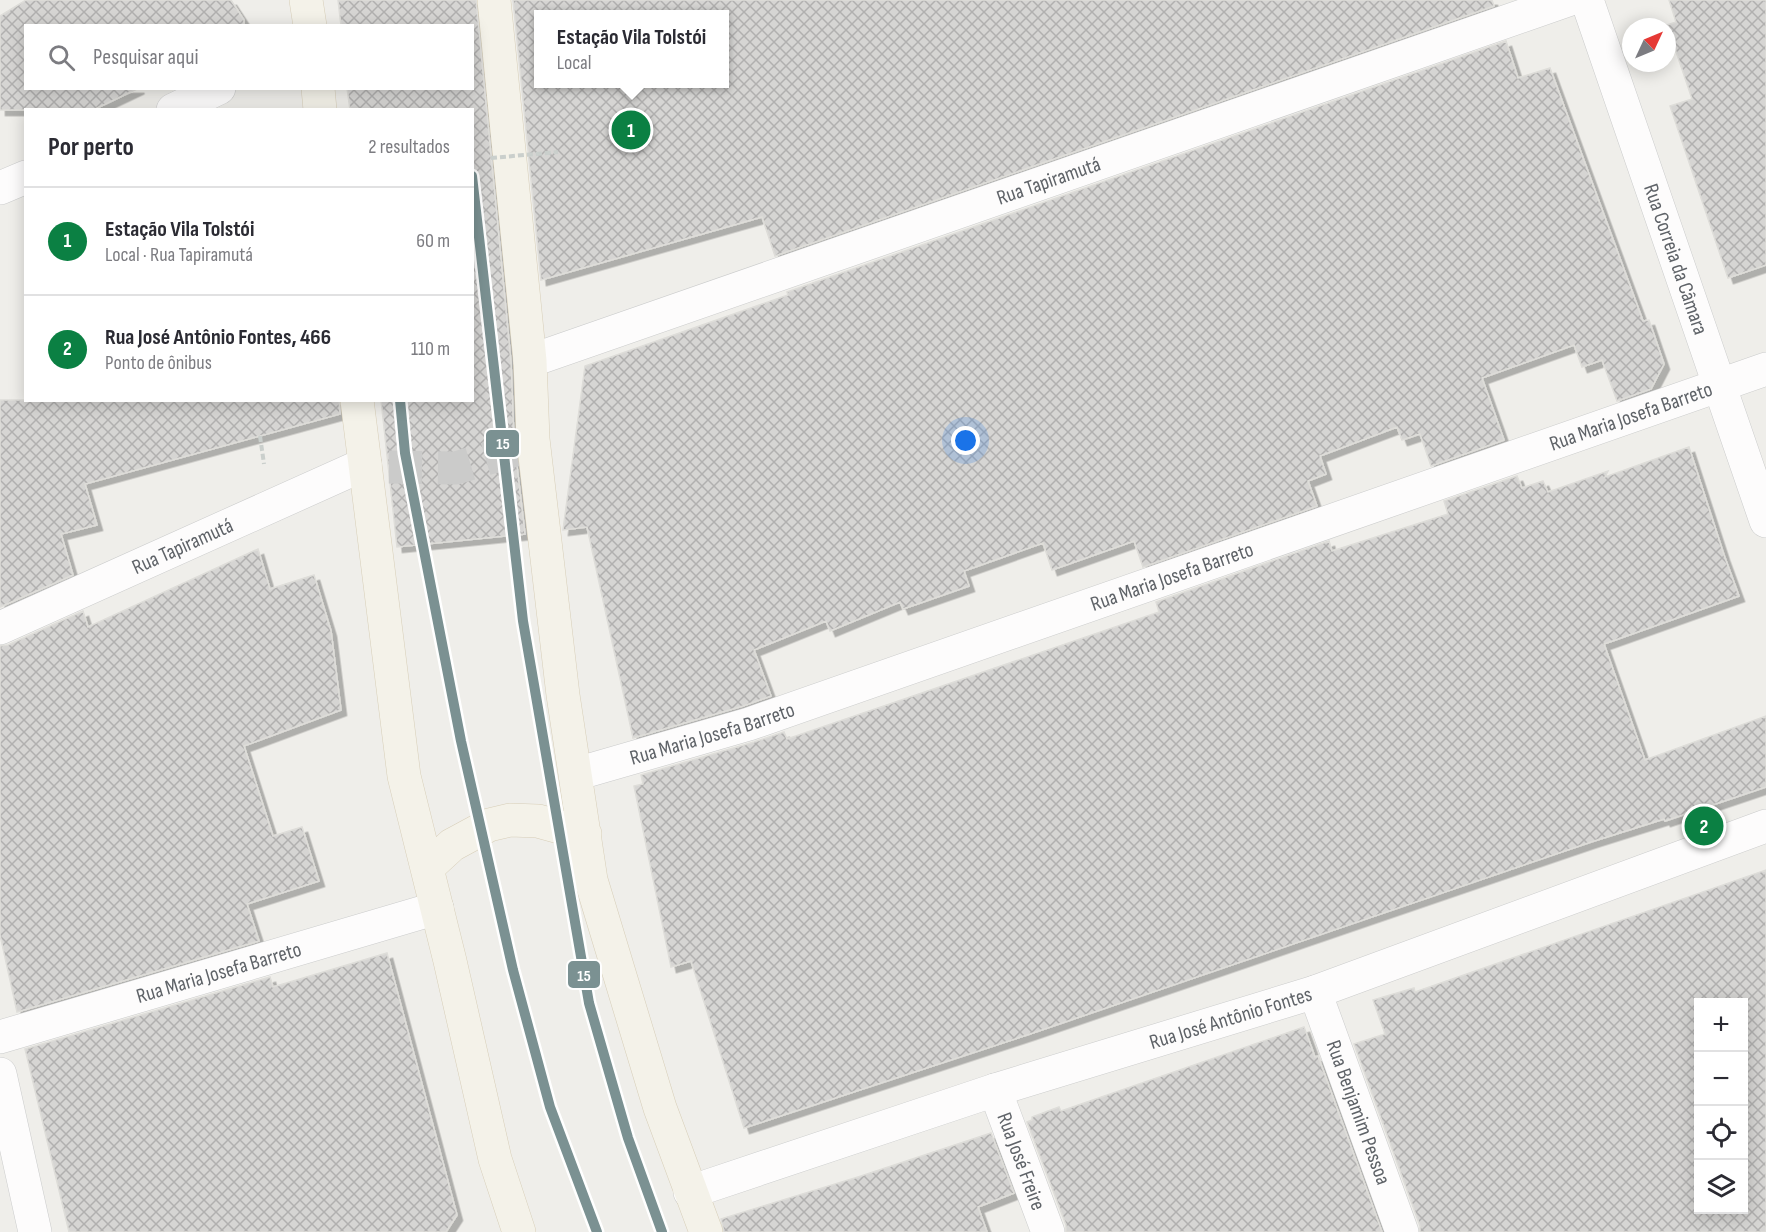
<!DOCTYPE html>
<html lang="pt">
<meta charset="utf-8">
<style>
body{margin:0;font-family:"Sofia Sans Condensed",sans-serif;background:#f2f2f3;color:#2b2b33}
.controls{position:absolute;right:18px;bottom:18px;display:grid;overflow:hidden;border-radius:0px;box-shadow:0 3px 15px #0003}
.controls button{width:54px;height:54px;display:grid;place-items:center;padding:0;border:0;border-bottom:2px solid #e1e1e2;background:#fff;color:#2b2b33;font:30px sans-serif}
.compass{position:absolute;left:1622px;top:18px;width:54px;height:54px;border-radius:50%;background:#fff;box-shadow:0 3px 15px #0003;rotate:46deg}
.you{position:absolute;left:966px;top:441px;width:21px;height:21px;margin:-15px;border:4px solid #fff;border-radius:50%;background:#1a73e8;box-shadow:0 0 0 9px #1a73e833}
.badge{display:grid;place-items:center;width:39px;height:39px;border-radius:50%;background:#0b8043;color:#fff;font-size:20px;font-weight:700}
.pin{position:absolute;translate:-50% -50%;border:3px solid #fff;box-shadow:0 2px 6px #0006}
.popup{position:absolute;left:534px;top:10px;width:195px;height:78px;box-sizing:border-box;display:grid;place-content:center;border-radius:0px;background:#fff;filter:drop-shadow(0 2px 4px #0005);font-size:20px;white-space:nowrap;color:#7c7c81}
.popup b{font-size:22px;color:#2b2b33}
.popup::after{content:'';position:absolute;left:50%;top:100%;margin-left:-12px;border:12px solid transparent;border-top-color:#fff}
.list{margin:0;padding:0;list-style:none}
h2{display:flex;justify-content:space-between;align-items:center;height:78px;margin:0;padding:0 24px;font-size:26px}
h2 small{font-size:20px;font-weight:400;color:#7c7c81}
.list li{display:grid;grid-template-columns:39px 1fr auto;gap:18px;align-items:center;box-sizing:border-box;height:108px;padding:0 24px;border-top:2px solid #e1e1e2}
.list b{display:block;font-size:22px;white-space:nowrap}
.list p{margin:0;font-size:20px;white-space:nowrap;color:#7c7c81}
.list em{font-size:20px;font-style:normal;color:#7c7c81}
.icon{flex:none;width:33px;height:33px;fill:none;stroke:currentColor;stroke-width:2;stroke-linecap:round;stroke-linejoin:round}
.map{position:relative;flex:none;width:1766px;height:1232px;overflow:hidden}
.search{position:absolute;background:#fff;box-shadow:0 3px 15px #0003;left:24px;top:24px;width:450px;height:66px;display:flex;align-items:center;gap:15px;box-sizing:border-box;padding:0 21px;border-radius:0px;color:#7c7c81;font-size:22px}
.panel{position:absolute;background:#fff;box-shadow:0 3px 15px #0003;left:24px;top:108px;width:450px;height:294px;border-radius:0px}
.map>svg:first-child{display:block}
.building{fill:url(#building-cross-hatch);stroke:#deddd9;stroke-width:1.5;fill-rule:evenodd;filter:url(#shadow)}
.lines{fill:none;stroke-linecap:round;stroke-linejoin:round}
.primary-tunnel{stroke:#cbcbca;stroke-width:33;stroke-dasharray:33 16;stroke-linecap:butt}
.minor-casing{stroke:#cbcccc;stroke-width:34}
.tertiary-casing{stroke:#cbcccc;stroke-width:34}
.primary-casing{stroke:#d7ceb8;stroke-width:34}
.path{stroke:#cacfcc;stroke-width:4;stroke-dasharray:6 3;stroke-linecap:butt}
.minor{stroke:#fdfcfc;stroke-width:33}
.tertiary{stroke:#fdfcfc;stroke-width:33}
.primary{stroke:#f4f2e9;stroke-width:33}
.path-bridge{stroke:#cacfcc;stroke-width:4;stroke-dasharray:6 3;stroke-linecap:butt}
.metro-1-casing{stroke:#fff;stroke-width:15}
.metro-1{stroke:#7b9192;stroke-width:10}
.labels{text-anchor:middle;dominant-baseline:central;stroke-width:4.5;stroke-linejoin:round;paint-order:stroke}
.street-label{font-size:21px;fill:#5f6368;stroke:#fff}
.line-badge{stroke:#fff;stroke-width:2}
.badge-label{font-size:16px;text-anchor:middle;font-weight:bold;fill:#fff}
</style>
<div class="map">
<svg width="1766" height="1232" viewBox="0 0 1766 1232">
<defs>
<pattern id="building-cross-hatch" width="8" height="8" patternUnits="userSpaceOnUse" patternTransform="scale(1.5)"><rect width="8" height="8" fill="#d6d5d3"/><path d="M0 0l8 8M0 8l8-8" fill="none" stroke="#b1b0af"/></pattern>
<filter id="shadow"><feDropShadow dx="5.5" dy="5.5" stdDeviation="0" flood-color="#0004"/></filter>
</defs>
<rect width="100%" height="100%" fill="#efeeea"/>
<path class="building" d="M26,0H231L244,20V26H26V88H139L93,110H0V16Z
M338,0H476L511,362L514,441L525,534L397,547L381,400H472V110H350L347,88H472V26H341Z
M513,0H1492L1494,6L775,256L762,217L541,280ZM538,15H724V84H538Z
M1669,0H1766V265L1728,278L1670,106L1692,99L1667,25L1676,22Z
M1506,41L1518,78L1550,68L1643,321L1649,320L1664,364L1651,389L1617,401L1602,360L1582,367L1574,345L1482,378L1504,440L1431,466L1420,434L1402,440L1397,427L1320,456L1326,474L1308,481L1317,506L1143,567L1134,541L1052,570L1043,543L964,571L969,586L903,609L900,602L830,631L826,621L754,650L771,696L743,706L633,738L587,527L563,530L585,366L788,295L787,292Z
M0,400H339L340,414L85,484L97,525L61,534L73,575L0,607Z
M1689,447L1724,555L1739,596L1604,644L1645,760L1766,716V787L1665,821L1664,819L1591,842L1030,1034L744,1128L691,961L671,967L634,786L643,784L641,775L754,742L784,732L787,739L875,709L1159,612L1156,602L1329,541L1332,551L1448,514L1444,501L1517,476L1522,488L1543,481L1548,492L1608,471L1605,477Z
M258,549L270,589L314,575L331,631L341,710L244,746L273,836L302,827L319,881L247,904L259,941L17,1012L0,935V646L8,645L83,611L88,627Z
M1766,870V1232H1420V1226L1354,1044L1385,1034L1373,1000L1414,988L1415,992ZM1698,1002H1743V1209H1698Z
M387,953L457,1215L446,1232H69L25,1049L270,977L273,987Z
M1304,1027L1315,1057L1318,1056L1382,1232H1066V1225L1027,1122L1032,1120V1117L1059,1107L1061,1111Z
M991,1133L1014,1193L978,1207L987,1232H724L721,1219L858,1177Z"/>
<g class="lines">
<path class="primary-tunnel" d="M389,467L456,468L522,448"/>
<g class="minor-casing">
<g id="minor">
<path id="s1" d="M1587,0L1766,521"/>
<path d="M173,110L219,88"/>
<path d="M0,188L26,177"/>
<path id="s2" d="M530,361L1568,0"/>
<path id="s3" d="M0,628L365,464"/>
<path id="s4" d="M576,774L749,724L1766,369"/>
<path id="s5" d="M1315,992L1402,1232"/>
<path id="s6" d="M0,1037L437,908"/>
<path d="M0,1074L35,1232"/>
<path id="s7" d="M995,1090L1048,1232"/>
</g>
</g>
<g class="tertiary-casing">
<g id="tertiary">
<path id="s8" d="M690,1192L995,1090L1315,992L1766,826"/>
</g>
</g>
<g class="primary-casing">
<path id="primary" d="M306,0L310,26
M494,0L530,361L533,439L563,695L591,880L660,1108L706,1232
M318,88L320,110
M357,400L404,776L450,961L495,1159L519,1232
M427,868L452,845L489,825L510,820L538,821L585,834"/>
</g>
<path class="path" d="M260,436L264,464"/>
<use href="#minor" class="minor"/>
<use href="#tertiary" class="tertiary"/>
<use href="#primary" class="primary"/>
<path class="path-bridge" d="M491,158L558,152"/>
<g class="metro-1-casing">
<path id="metro-1" d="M472,176L523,621L589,1003L628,1138L662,1232
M400,400L405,453L461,741L513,970L550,1107L597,1232"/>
</g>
<use href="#metro-1" class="metro-1"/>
</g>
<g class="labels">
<g class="street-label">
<text stroke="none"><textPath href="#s2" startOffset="549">Rua Tapiramutá</textPath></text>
<text stroke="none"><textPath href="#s1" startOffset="274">Rua Correia da Câmara</textPath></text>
<text stroke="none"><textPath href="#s4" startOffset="1114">Rua Maria Josefa Barreto</textPath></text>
<text stroke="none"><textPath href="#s3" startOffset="200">Rua Tapiramutá</textPath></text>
<text stroke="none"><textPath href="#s4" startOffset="628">Rua Maria Josefa Barreto</textPath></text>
<text stroke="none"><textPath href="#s4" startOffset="142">Rua Maria Josefa Barreto</textPath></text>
<text stroke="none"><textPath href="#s6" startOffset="228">Rua Maria Josefa Barreto</textPath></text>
<text stroke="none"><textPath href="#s8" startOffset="568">Rua José Antônio Fontes</textPath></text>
<text stroke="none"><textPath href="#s5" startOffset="128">Rua Benjamim Pessoa</textPath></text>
<text stroke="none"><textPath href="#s7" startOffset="76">Rua José Freire</textPath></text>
</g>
</g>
<g class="line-badge">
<rect x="485" y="429" width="35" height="29" rx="6" fill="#7b9192"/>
<rect x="567" y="960" width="34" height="29" rx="6" fill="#7b9192"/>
</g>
<g class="badge-label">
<text x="503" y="449">15</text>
<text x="584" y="981">15</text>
</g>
</svg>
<div class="controls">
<button>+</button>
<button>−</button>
<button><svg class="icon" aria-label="locate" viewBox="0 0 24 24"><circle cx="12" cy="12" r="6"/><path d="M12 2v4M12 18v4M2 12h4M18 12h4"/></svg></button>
<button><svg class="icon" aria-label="layers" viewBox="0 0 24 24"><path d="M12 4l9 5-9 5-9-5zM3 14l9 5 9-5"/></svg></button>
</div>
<svg class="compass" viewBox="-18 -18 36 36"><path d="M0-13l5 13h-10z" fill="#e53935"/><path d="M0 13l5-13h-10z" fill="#7c7c81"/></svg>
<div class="you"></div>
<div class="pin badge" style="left:631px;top:130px">1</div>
<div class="popup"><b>Estação Vila Tolstói</b>Local</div>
<div class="pin badge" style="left:1704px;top:826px">2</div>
<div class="search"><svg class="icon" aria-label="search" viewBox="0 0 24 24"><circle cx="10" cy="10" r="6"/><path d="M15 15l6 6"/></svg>Pesquisar aqui</div>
<section class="panel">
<h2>Por perto<small>2 resultados</small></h2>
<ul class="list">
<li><span class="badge">1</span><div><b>Estação Vila Tolstói</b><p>Local · Rua Tapiramutá</p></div><em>60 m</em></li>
<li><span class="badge">2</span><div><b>Rua José Antônio Fontes, 466</b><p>Ponto de ônibus</p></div><em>110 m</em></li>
</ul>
</section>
</div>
